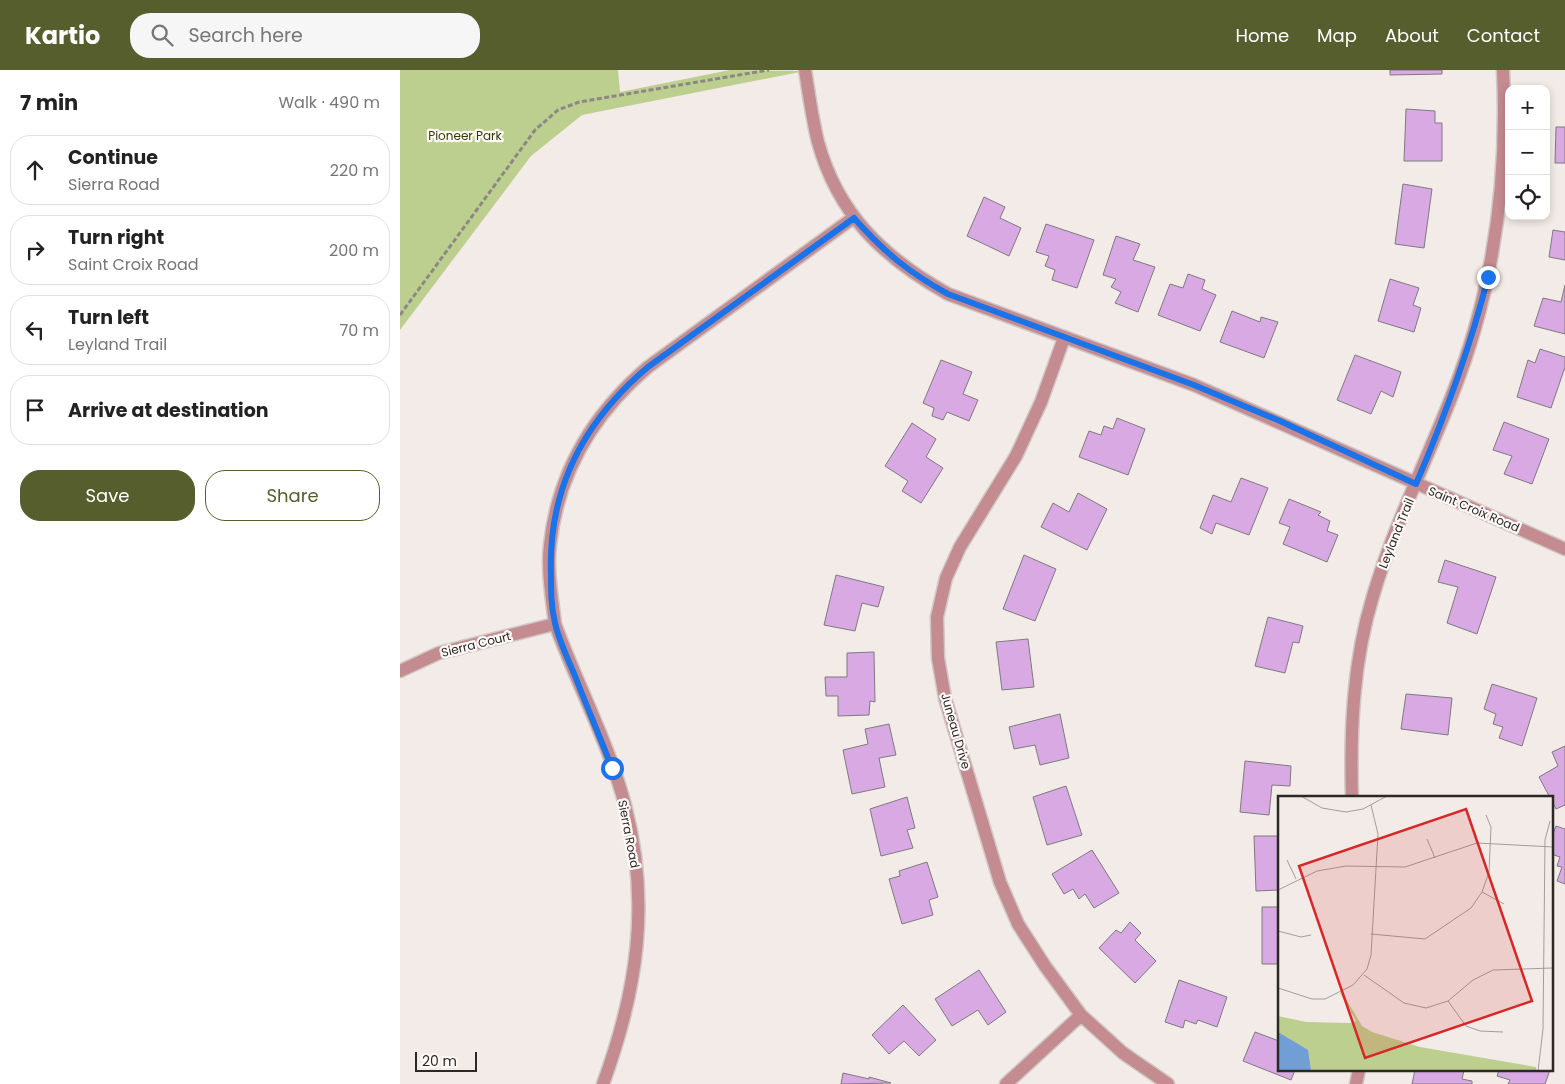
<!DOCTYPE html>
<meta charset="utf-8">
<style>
body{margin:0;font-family:Poppins,sans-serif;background:#f6f6f6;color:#222}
.controls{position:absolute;right:15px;top:15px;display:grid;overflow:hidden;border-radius:10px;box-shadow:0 2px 8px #0003}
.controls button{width:45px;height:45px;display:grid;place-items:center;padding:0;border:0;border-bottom:1px solid #e0e0e0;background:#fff;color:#222;font:25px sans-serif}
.scale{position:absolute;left:15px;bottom:12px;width:62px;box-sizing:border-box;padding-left:5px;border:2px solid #2b2826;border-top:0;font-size:14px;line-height:18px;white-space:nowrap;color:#2b2826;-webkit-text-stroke:4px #fef9f7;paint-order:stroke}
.stop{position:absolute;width:15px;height:15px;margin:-11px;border:4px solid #1a73e8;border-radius:50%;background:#fff}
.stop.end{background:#1a73e8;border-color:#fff;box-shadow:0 1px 5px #0008}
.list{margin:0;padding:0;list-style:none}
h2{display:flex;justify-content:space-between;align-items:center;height:65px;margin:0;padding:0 20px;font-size:21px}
h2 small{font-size:16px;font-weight:400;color:#767676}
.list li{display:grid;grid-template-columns:32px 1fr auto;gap:15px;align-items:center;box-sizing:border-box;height:70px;margin:0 10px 10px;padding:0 10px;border:1px solid #e0e0e0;border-radius:20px}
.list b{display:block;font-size:19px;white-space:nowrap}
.list p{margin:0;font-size:16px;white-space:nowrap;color:#767676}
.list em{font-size:16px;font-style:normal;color:#767676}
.actions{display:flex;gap:10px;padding:15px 20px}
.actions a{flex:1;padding:11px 0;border:1px solid #575e2d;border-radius:20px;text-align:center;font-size:18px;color:#575e2d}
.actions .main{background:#575e2d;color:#fff}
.icon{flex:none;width:28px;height:28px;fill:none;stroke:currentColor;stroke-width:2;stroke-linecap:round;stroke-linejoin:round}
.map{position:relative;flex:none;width:1165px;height:1014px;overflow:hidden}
header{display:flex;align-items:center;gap:30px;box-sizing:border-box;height:70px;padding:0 25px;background:#575e2d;color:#fff}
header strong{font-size:24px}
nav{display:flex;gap:28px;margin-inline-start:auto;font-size:18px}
.search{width:350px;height:45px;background:#f6f6f6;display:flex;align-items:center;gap:12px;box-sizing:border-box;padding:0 18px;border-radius:20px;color:#767676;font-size:19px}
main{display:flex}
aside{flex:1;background:#fff}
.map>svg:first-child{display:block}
.green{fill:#bdcf8e}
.building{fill:#d8a9e3;stroke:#7e7a7f}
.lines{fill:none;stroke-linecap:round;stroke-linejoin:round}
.street-casing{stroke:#cfc8c4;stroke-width:15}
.path{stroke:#8e8885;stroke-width:3;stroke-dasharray:5 2.5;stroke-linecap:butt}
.street{stroke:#c48b90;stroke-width:12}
.route{stroke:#1a73e8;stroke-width:6}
.labels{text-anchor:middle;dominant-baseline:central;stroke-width:4.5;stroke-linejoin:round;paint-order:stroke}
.park-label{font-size:12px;fill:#303b05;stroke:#fef9f7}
.street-label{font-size:12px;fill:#2b2826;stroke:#fef9f7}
.inset-road{fill:none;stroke:#a39d9a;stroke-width:1}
.view{fill:#d62828;fill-opacity:0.15;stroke:#d62828;stroke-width:2.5}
.inset-edge{fill:none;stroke:#2b2826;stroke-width:2.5}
</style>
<header>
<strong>Kartio</strong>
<div class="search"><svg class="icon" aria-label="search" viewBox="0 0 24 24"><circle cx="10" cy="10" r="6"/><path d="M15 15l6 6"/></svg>Search here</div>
<nav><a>Home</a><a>Map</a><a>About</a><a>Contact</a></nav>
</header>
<main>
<aside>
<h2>7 min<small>Walk · 490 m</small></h2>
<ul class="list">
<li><svg class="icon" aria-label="ahead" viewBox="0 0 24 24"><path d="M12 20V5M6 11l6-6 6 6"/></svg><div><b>Continue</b><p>Sierra Road</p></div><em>220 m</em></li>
<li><svg class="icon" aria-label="right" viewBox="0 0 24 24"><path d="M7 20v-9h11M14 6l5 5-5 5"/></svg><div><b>Turn right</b><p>Saint Croix Road</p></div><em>200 m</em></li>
<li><svg class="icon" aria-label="left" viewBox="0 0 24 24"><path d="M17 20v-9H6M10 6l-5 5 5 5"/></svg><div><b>Turn left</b><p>Leyland Trail</p></div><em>70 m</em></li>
<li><svg class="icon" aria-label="arrive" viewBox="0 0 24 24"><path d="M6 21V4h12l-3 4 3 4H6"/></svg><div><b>Arrive at destination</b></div></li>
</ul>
<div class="actions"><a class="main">Save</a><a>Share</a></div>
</aside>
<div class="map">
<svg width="1165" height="1014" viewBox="0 0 1165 1014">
<rect width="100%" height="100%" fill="#f3ebe7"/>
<path class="green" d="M0,0H218L220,22L330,0L405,1L182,45L131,86L0,260Z"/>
<path class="building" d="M990,0H1042V4L990,5Z
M1006,39L1035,41V53H1042V91H1004Z
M1156,57H1165V93H1155Z
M1003,114L1032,119L1024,178L995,174Z
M584,127L605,137L600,148L621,158L609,186L567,166Z
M646,154L694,170L677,218L652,210L655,200L645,196L649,186L636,182Z
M1153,160L1165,162V190L1149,187Z
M716,166L740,174L733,190L755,197L738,242L715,233L721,222L711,217L716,209L703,205Z
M788,204L805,210L802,219L816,225L800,261L758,245L770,214L783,218Z
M990,209L1019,218L1013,235L1021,238L1014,262L978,251Z
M1165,215V264L1134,256L1143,228L1161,232Z
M832,241L860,252L861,247L878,252L864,288L820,272Z
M1140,279L1165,287V297L1151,338L1117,327L1128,290L1135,293Z
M955,285L1001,302L993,327L981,321L971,344L937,330Z
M541,290L572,302L563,324L578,330L569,351L547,342L543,350L532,346L534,338L523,333Z
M717,348L745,359L728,405L679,387L689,361L701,365L704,356L713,359Z
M1104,352L1149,369L1132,414L1104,404L1112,386L1093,380Z
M512,353L536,369L526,387L543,398L521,433L502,421L508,411L485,396Z
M841,408L868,418L849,465L816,453L812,464L800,458L813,425L831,432Z
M678,423L707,439L687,480L641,457L653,433L669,442Z
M889,429L921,442L918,445L930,451L927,461L938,465L927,492L883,474L890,457L879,453Z
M624,485L656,499L635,551L603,539Z
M1045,490L1096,507L1077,564L1047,553L1058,517L1038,512Z
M436,505L484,517L478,537L462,533L455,561L424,555Z
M868,547L903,556L899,573L893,572L885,603L855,596Z
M628,569L634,617L602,620L596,572Z
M474,582L475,632L470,631L469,645L438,646V626H426L425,607H447V583Z
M1092,614L1137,628L1122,676L1099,668L1103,657L1093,654L1096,644L1084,639Z
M1006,624L1052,628L1048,665L1001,659Z
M660,644L669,688L640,695L635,675L614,679L609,657Z
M489,654L496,685L479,688L485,717L452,724L443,680L468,674L465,659Z
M1165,676V735L1156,739L1139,707L1158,696L1152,682Z
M845,691L891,696L890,716L872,715L869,745L840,742Z
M666,716L682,765L647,775L633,727Z
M507,727L515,758L507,760L513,778L481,786L470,739Z
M1156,756L1165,759V814L1157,811L1162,797L1157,796L1160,787L1151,784V770Z
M854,766H879V820L856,821Z
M692,780L719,823L694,838L685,824L679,829L673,819L664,824L652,804Z
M527,792L538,827L529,830L533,845L502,854L489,809L500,806L499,801Z
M862,837H879V894H862Z
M730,852L741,863L735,870L756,891L735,913L699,878L716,860L721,863Z
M579,900L606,942L588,955L578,940L552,956L535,929Z
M779,910L827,927L817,957L798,950L796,954L785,950L783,958L765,952Z
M503,935L536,970L519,986L504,971L489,984L472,965Z
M855,962L879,971V1000H895L891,1010L843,991Z
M1015,1000H1064L1062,1009L1072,1011V1014H1012Z
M1099,1000H1150L1145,1014H1108L1110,1010L1097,1006Z
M443,1003L469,1009V1007L491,1013L441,1014Z"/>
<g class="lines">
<g class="street-casing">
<path id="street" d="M405,0C409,24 412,48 418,72C438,145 484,188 548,224L794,315L1165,479
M664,268L641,332L616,386L560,477L546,508L537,547L538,588L545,628L600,812L618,854L645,896L681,945L723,983L768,1014
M0,601L39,583L155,554
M952,728C950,660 953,591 973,526C1000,434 1049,350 1075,258C1099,174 1107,87 1103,0
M203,1014C237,921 251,833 225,735C209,674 177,614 155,554C152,529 147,500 150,475C158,401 193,344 248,297L453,148
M606,1014L681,945
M956,1014L959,1000"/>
</g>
<path class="path" d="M0,245L135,60L158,40L179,32L369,0"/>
<use href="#street" class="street"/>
</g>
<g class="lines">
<path class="route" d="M212,698C200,667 187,637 175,606C168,589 159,571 155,553C151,537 151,521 151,504C148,420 184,351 248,297L454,148C484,182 508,202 548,224L794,315L880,351L1016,414C1045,346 1070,279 1088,207"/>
</g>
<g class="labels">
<g class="park-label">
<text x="65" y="65">Pioneer Park</text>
</g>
<g class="street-label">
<text transform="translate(1074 439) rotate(23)">Saint Croix Road</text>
<text transform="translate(996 463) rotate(-68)">Leyland Trail</text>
<text transform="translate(76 574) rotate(-14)">Sierra Court</text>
<text transform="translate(556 661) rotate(74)">Juneau Drive</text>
<text transform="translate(229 764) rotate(79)">Sierra Road</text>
</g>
</g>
<g transform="translate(878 726)">
<rect width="275" height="275" fill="#f3ebe7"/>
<path d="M64,196L84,230L94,236L142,251L258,271V275H0V220L28,226L72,227L78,225L62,197Z" fill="#bdcf8e"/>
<path d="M0,236L30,254L33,275H0Z" fill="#719fd5"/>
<path class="inset-road" d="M23,0L44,12L68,16L85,13L109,0M149,43L157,62M9,64L18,83M0,94L39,75L68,70L127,71L199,47L275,51M204,96L226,108M0,135L23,141L33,139M93,138L147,143L193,112L204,96L211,76L213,31L208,19M86,179L126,207L148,212L170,205L195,184L215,174L275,172M0,192L34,203H47L75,189L89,173L93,159L100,38L93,9M170,205L188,230L202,235L225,236M260,275L265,233L267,44L272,25"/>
<path class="view" d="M188,13L254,205L87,262L21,70Z"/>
<rect width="275" height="275" class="inset-edge"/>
</g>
</svg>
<div class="controls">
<button>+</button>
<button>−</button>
<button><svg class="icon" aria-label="locate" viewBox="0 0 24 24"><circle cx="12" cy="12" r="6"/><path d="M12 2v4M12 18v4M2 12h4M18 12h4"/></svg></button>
</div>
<div class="scale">20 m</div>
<div class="stop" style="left:212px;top:698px"></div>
<div class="stop end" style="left:1088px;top:207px"></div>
</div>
</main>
